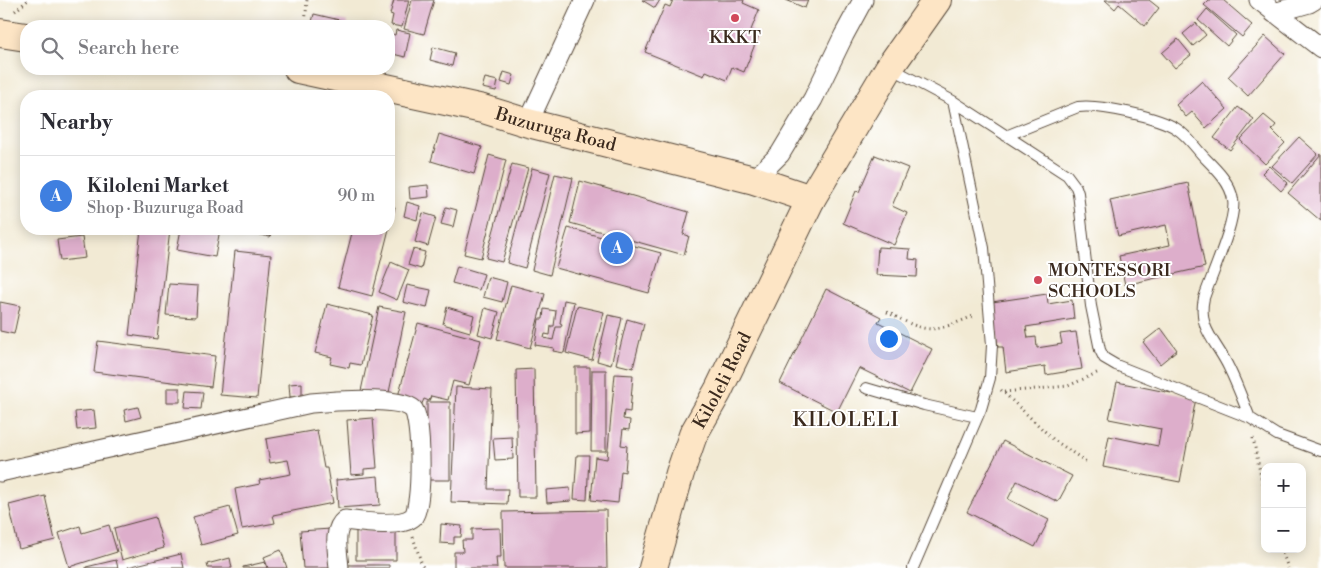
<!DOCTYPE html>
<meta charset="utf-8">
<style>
body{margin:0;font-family:"Libre Bodoni",serif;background:#f7f7f7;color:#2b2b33}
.controls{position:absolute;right:15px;bottom:15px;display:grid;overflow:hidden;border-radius:10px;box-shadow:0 2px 12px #0003}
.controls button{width:45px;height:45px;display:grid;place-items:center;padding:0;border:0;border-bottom:1px solid #e1e1e2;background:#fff;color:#2b2b33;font:25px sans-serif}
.you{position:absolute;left:888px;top:338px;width:18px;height:18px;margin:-12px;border:4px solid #fff;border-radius:50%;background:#1a73e8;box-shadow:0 0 0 8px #1a73e833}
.badge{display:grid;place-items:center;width:32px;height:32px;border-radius:50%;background:#d1495b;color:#fff;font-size:16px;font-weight:700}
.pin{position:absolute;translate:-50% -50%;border:2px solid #fff;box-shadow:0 1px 5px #0006}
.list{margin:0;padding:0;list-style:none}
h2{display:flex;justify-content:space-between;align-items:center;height:65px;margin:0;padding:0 20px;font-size:21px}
h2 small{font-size:16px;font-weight:400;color:#7c7c81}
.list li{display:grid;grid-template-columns:32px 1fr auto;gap:15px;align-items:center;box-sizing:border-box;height:80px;padding:0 20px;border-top:1px solid #e1e1e2}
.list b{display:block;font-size:19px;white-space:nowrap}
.list p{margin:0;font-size:16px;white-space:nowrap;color:#7c7c81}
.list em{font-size:16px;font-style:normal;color:#7c7c81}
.icon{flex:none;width:28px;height:28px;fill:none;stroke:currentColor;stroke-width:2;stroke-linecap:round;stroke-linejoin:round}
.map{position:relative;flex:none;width:1321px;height:568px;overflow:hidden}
.search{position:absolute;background:#fff;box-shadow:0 2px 12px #0003;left:20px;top:20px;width:375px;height:55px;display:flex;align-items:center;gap:12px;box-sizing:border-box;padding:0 18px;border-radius:20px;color:#7c7c81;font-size:19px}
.panel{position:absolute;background:#fff;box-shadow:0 2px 12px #0003;left:20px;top:90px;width:375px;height:145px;border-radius:20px}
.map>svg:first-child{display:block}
.building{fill:#ddaecb}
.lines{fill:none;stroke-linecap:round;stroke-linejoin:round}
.lane-casing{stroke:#564739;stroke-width:12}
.street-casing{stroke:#564739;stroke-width:21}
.secondary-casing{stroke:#564739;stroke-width:30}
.path{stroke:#564739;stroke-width:3;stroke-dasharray:1 4;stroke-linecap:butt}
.lane{stroke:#fff;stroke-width:10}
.street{stroke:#fff;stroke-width:19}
.secondary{stroke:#fde5c5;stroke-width:28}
.poi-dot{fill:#d1495b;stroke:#fff;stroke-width:2}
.labels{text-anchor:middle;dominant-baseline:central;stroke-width:4;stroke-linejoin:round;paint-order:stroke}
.poi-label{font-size:18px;fill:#3b2a1e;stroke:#fff}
.street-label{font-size:18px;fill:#3b2a1e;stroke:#fff}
.quarter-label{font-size:20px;letter-spacing:1px;fill:#3b2a1e;stroke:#fff}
</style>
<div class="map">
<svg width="1321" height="568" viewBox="0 0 1321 568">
<rect width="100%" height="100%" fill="#fff"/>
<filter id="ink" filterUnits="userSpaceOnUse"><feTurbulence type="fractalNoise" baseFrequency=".02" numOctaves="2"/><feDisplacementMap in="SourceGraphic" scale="10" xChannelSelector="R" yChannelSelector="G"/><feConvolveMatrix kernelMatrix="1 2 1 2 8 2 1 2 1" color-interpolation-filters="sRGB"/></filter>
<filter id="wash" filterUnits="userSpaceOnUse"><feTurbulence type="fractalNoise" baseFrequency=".0096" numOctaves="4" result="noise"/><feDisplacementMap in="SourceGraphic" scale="20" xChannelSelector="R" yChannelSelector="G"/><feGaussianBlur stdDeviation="1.12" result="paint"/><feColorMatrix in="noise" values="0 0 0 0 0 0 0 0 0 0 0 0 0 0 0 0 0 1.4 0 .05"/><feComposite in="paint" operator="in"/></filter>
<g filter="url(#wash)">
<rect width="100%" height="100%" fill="#f2ead4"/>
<g id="blocks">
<path class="building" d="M394,0H409L402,27L391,25L393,15L390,14Z
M412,0H434L424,34L404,29Z
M642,0H660L655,8Z
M673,0H744L743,3L759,10L751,30L759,34L744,72L732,67L727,80L706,71L704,76L645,52L665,5L670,7Z
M786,0H808L805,8Z
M1105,0H1149L1159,8L1145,26L1119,4L1115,9Z
M1209,0H1223L1252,25L1242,37L1204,5Z
M1207,9L1236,35L1227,46L1198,20Z
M314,14L348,22L347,26H311Z
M1196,23L1206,35L1193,46L1183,34Z
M396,30L410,33L405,57L389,53V34L395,35Z
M1265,36L1285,54L1248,96L1228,77Z
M1178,39L1191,55L1175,68L1162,53Z
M433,47L455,53L452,66L430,60Z
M504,72L514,75L511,85L501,82Z
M485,78L498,81L496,91L482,88Z
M1202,81L1227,109L1206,128L1192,112L1186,117L1176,105Z
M1238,107L1254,119L1230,150L1214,138Z
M1264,115L1276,125L1272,130L1285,143L1265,164L1240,140Z
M439,134L482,147L474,174L431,161Z
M1299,137L1318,154L1292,183L1272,166Z
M1321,154V221L1288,193Z
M489,155L506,160L481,258L464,254Z
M875,155L908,168L892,206L907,213L894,245L843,223L856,191L859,192Z
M512,164L528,168L502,262L486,258Z
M1269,166L1288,183L1281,191L1262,173Z
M532,168L550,173L525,268L507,263Z
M555,174L573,178L550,275L532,270Z
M580,181L689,212L683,234L689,236L684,255L570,223Z
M1188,183L1205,267L1125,285L1119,256L1170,245L1166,225L1118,236L1110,200Z
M428,185L429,197L410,199L409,187Z
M407,202L420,206L417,220L404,216Z
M389,205L395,207L389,228Z
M446,207L457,210L453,227L441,224Z
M423,213L436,217L428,246L415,242Z
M568,228L661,253L649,293L556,268Z
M141,229H170L157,339L129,335Z
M181,229H220L215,257L177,250Z
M236,229H272L270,237Z
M353,229H389L372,296L338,287Z
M82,237L85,258L60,261L57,240Z
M878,247L910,249L909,259L918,260L917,277L876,275Z
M413,249L425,252L421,269L408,265Z
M235,251L271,255L257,398L220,395Z
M391,262L409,270L397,300L379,292Z
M457,266L484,274L479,290L452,283Z
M488,277L507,282L502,302L483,297Z
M169,284L198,286L196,317L166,315Z
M407,285L431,290L427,308L403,302Z
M511,285L545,294L530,348L497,339Z
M826,289L881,317L878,322L932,349L910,393L859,368L837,412L780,383Z
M1047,294L1048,304L1072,300L1074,319L1026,327L1028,338L1036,337L1037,348L1062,344L1060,334L1076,332L1082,369L1046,375L1045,366L1006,372L1003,347H998L992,302Z
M564,300L574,302L564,353L553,351L554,348L535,345L539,319H543L544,309L556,311L554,326H551L550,335L545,334L544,338L553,340L556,327H561L562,324L560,323Z
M0,302L20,306L14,334L0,331Z
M327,304L373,315L361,365L350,363L349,368L330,364L332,357L315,353Z
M577,306L604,312L592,360L566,353Z
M379,307L406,312L388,397L361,391Z
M447,307L474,315L470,332L443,324Z
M485,308L499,312L492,338L478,334Z
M608,315L622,318L611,365L597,361Z
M627,319L644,324L633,368L616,364Z
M418,323L481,340L469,385L453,381L448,400L431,396L429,401L424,399L421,406L397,400Z
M1161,328L1177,350L1160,364L1143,342Z
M98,341L215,356L211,387L94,372Z
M575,367H590V433L575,434Z
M534,369L536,497H518L516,370Z
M592,370H606V451H591Z
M615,374L633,375L630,412L624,411L623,419L630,420L629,430L623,429L621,445L627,446L625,472L621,471L618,503L591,500L595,457L607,459Z
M1117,382L1196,398L1180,482L1103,467L1109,436L1158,446L1161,429L1109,419Z
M302,383V397H290L289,384Z
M456,387L492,389L488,489H508L507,504L451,502Z
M167,388H180V402H167Z
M187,391L203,392L201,409L185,408Z
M427,402H450V480H427Z
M138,407L141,417L126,421L124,410Z
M94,410L96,428L77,430L75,412Z
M373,418L377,468L364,469V474L351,475L347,420Z
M317,430L324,468H327L333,503L273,515L275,523L242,529L235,489L260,484L259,480L291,474L288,460L270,463L266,439Z
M512,437L513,459L495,460L493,438Z
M1003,441L1072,476L1058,502L1017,481L1008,499L1049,520L1035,547L967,512Z
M577,455H589L587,500L574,499Z
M378,476L380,505L338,508L336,480Z
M570,488L571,501L547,503L546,490Z
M45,496L55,540L19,549L9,505Z
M230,507L238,535L201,545L193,517Z
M606,510L607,568H504L503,512Z
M155,517L164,548L122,560L114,528Z
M441,524L462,526L461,537H454V544L440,543Z
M109,525L117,552L69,567L59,533L80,526L82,533Z
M500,528L501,557H496L497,568H454V552H463L462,540H472V529Z
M331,529L333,568H303L300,531Z
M356,531H396V560H356Z
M281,550L287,568H268L264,557Z
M181,554L184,568H128V567Z
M230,558L232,568H208L207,564Z
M116,560L118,568H86V567Z
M265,562L267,568H243V567Z
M348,565H389V568H348Z"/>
</g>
</g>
<g filter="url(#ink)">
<use href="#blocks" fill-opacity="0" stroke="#564739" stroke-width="1"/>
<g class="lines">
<g class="lane-casing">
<path id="lane" d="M891,68L953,101L1067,175L1076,187L1078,193L1091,306L1100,350L1104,358L1116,365L1250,418L1277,435L1321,451
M1006,136L1078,107C1099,104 1159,117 1177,129C1189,137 1196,149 1206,159C1217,170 1231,184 1233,200C1237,220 1211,276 1204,298C1197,329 1217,342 1229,368C1237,384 1243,401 1250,418
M866,388L924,405L977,417
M913,568L981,409L990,378L992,345L984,248L953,101"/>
</g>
<g class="street-casing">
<path id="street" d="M1259,0L1321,48
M1274,13L1309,3L1314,0
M528,123L585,0
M754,180L780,154L813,99L844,35L863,0
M0,472L311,403C331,401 399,396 413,409C422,418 423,508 413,517C400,528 361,522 345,520C332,530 338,553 339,568"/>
</g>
<g class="secondary-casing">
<g id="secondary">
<path d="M0,33L26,37"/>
<path id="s1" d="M298,69L483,109L528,123L754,180L811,199"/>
<path id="s2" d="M653,568L680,473L693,435L718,391L811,199L889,68L937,0"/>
</g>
</g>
<path class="path" d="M15,11L28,0
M305,26L307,0
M887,312C930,335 931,333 976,315
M1001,390L1054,440L1088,463
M1004,392L1068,386L1099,372
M1253,438L1265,496
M413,537L423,568
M1281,549L1288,568"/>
<use href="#lane" class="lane"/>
<use href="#street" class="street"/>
<use href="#secondary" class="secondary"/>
</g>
</g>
<g class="poi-dot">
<circle cx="735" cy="18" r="5"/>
<circle cx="1038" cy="280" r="5"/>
</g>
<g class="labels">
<g class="poi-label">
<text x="735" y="37">KKKT</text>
<text x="1048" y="270" text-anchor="start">MONTESSORI<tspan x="1048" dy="21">SCHOOLS</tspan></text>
</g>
<g class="street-label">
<text stroke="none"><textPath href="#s1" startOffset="265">Buzuruga Road</textPath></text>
<text stroke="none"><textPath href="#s2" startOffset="201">Kiloleli Road</textPath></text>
</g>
<g class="quarter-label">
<text x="846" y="420">KILOLELI</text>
</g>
</g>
</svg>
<div class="controls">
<button>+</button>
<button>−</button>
</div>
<div class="you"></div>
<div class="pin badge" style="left:617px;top:248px;background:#3f7fe0">A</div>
<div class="search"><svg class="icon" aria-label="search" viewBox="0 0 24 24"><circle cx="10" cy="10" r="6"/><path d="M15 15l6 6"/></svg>Search here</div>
<section class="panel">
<h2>Nearby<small></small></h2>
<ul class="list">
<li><span class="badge" style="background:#3f7fe0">A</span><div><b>Kiloleni Market</b><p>Shop · Buzuruga Road</p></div><em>90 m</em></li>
</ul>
</section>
</div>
